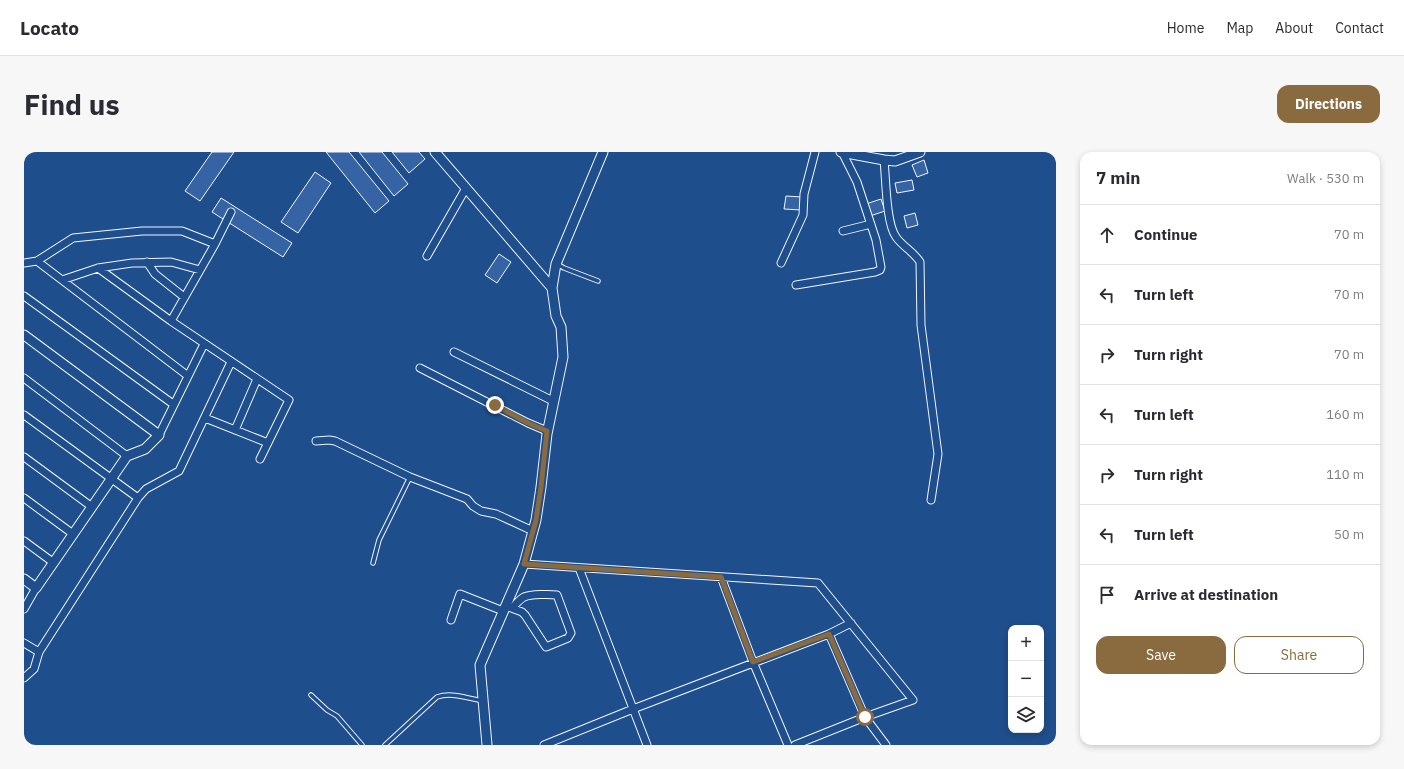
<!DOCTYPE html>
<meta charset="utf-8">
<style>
body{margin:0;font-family:"IBM Plex Sans",sans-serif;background:#f7f7f7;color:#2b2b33}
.controls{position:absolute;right:12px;bottom:12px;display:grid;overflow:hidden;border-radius:8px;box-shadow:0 2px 6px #0003}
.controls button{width:36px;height:36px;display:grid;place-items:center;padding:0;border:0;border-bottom:1px solid #e1e1e2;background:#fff;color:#2b2b33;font:20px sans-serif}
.stop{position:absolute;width:12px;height:12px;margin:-9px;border:3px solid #8a6a3f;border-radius:50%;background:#fff}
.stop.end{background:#8a6a3f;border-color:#fff;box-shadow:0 1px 4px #0008}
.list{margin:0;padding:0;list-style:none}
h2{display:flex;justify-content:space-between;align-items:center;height:52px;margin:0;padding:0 16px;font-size:17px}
h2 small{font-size:13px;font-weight:400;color:#7c7c81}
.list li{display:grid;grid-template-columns:26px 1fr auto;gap:12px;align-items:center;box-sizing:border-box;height:60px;padding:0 16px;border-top:1px solid #e1e1e2}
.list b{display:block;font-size:15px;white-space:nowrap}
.list em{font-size:13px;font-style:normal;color:#7c7c81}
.actions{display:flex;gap:8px;padding:12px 16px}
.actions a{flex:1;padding:9px 0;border:1px solid #8a6a3f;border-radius:12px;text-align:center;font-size:14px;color:#8a6a3f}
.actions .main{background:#8a6a3f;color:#fff}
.icon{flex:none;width:22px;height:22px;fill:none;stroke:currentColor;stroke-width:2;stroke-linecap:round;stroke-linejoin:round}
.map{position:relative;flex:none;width:1032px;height:593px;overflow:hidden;border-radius:12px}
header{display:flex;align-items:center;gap:24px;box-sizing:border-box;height:56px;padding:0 20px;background:#fff;border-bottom:1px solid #e1e1e2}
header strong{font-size:19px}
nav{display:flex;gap:22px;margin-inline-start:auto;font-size:14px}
.intro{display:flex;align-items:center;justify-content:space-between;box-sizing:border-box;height:96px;padding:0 24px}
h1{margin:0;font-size:28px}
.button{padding:10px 18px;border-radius:12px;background:#8a6a3f;color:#fff;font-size:14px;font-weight:700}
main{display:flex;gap:24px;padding:0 24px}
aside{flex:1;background:#fff;border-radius:12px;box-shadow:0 2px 6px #0003}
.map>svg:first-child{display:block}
.building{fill:#3563a3;stroke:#f2f6ff}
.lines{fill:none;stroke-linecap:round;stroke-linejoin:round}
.service-casing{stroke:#f2f6ff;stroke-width:5.5}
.minor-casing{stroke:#f2f6ff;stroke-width:9}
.tertiary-casing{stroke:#f2f6ff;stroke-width:11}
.service{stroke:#1f4e8c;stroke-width:3.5}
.minor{stroke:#1f4e8c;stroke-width:7}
.tertiary{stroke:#1f4e8c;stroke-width:9}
.route{stroke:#8a6a3f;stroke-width:5}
</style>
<header>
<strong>Locato</strong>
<nav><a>Home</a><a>Map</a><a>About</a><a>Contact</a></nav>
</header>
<div class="intro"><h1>Find us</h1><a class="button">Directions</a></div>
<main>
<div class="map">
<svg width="1032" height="593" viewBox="0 0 1032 593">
<rect width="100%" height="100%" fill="#1f4e8c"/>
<path class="building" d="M188,0H210L176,49L161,39Z
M302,0H325L365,49L351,61Z
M335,0H358L384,32L370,44Z
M368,0H395L401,7L385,21Z
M900,8L904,21L893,25L888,13Z
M291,20L307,31L274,81L257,70Z
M888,28L890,38L873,41L871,31Z
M762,44L778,45L777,58L760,57Z
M197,46L268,91L259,105L188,60Z
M857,47L861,59L846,64L842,52Z
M891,61L894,73L883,76L880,64Z
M475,102L487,110L473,131L461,123Z"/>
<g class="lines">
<g class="service-casing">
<path id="service" d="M533,112L540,116L574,129
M349,411L355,388L386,325
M287,543L303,558L313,564L338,593
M361,593L413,545C427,540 444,546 458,549"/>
</g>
<g class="minor-casing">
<path id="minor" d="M860,8C862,27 862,71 872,85C879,95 890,100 896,110L897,173L914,302L907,348
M819,79L847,72
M403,104L442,36
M13,109L164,224
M123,110L131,122L160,145
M0,111L13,109L49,86L118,79H158L191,92
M757,111L779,63L780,42L791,0
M74,116L147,169L265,248L236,307
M38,128L74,116L108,111L147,110L176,118
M772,133L851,120L856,118L857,115L852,88L833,30L818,0
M0,144L149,252
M147,169L191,92L207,60
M430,200L529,249
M396,216L504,271L523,279
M0,226L103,304
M0,263L114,346
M181,266L244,291
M211,278L233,227
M135,283L180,192
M292,289L305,288L311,289L386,325L443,347L449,354L457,359L472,362L509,379
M0,305L68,355
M0,346L49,382
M0,389L30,411
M500,412L794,431L889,548L841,565L771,593
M555,416L623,593
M697,425L729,510L764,593
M482,454L498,460L501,463L522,495L544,486L547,481L533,443C526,442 507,442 500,445C496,447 492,452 488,456
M0,457L12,436
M427,468L436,442L479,459
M805,482L827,471
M0,491L15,500
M0,526L10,517L15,500L114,346L122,337L155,319L207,210
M520,593L609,557L805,482L841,565L862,593"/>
</g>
<g class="tertiary-casing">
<path id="tertiary" d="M411,0L528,136
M817,0L860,8L871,9L896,0
M0,183L135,283L121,297L103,304L12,436L0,427
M463,593L456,513L500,412L512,368L517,335L523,282L539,205L537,175L532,164L528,136L532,112L579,0"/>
</g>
<use href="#service" class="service"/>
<use href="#minor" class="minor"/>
<use href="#tertiary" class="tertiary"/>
</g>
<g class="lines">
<path class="route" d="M471,253L504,271L523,279L517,335L512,368L500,412L697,425L729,510L805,482L841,565"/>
</g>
</svg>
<div class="controls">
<button>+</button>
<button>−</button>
<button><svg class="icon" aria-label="layers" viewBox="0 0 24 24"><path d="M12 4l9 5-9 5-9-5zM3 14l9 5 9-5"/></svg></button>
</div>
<div class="stop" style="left:841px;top:565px"></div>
<div class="stop end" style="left:471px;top:253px"></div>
</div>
<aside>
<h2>7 min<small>Walk · 530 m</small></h2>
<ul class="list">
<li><svg class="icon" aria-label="ahead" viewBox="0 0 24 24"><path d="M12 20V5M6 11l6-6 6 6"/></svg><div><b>Continue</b></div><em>70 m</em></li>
<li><svg class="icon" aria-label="left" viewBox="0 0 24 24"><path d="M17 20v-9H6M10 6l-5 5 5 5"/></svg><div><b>Turn left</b></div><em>70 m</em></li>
<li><svg class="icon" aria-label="right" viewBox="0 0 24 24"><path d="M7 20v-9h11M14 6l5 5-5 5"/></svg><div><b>Turn right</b></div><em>70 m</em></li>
<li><svg class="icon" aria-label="left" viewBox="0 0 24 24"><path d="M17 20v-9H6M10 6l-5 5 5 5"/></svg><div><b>Turn left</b></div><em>160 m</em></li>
<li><svg class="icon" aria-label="right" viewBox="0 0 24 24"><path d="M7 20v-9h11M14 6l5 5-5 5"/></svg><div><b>Turn right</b></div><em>110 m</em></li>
<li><svg class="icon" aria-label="left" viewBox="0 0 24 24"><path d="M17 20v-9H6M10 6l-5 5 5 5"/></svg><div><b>Turn left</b></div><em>50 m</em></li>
<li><svg class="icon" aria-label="arrive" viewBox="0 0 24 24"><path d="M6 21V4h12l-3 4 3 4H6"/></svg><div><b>Arrive at destination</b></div></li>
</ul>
<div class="actions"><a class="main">Save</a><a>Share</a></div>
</aside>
</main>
